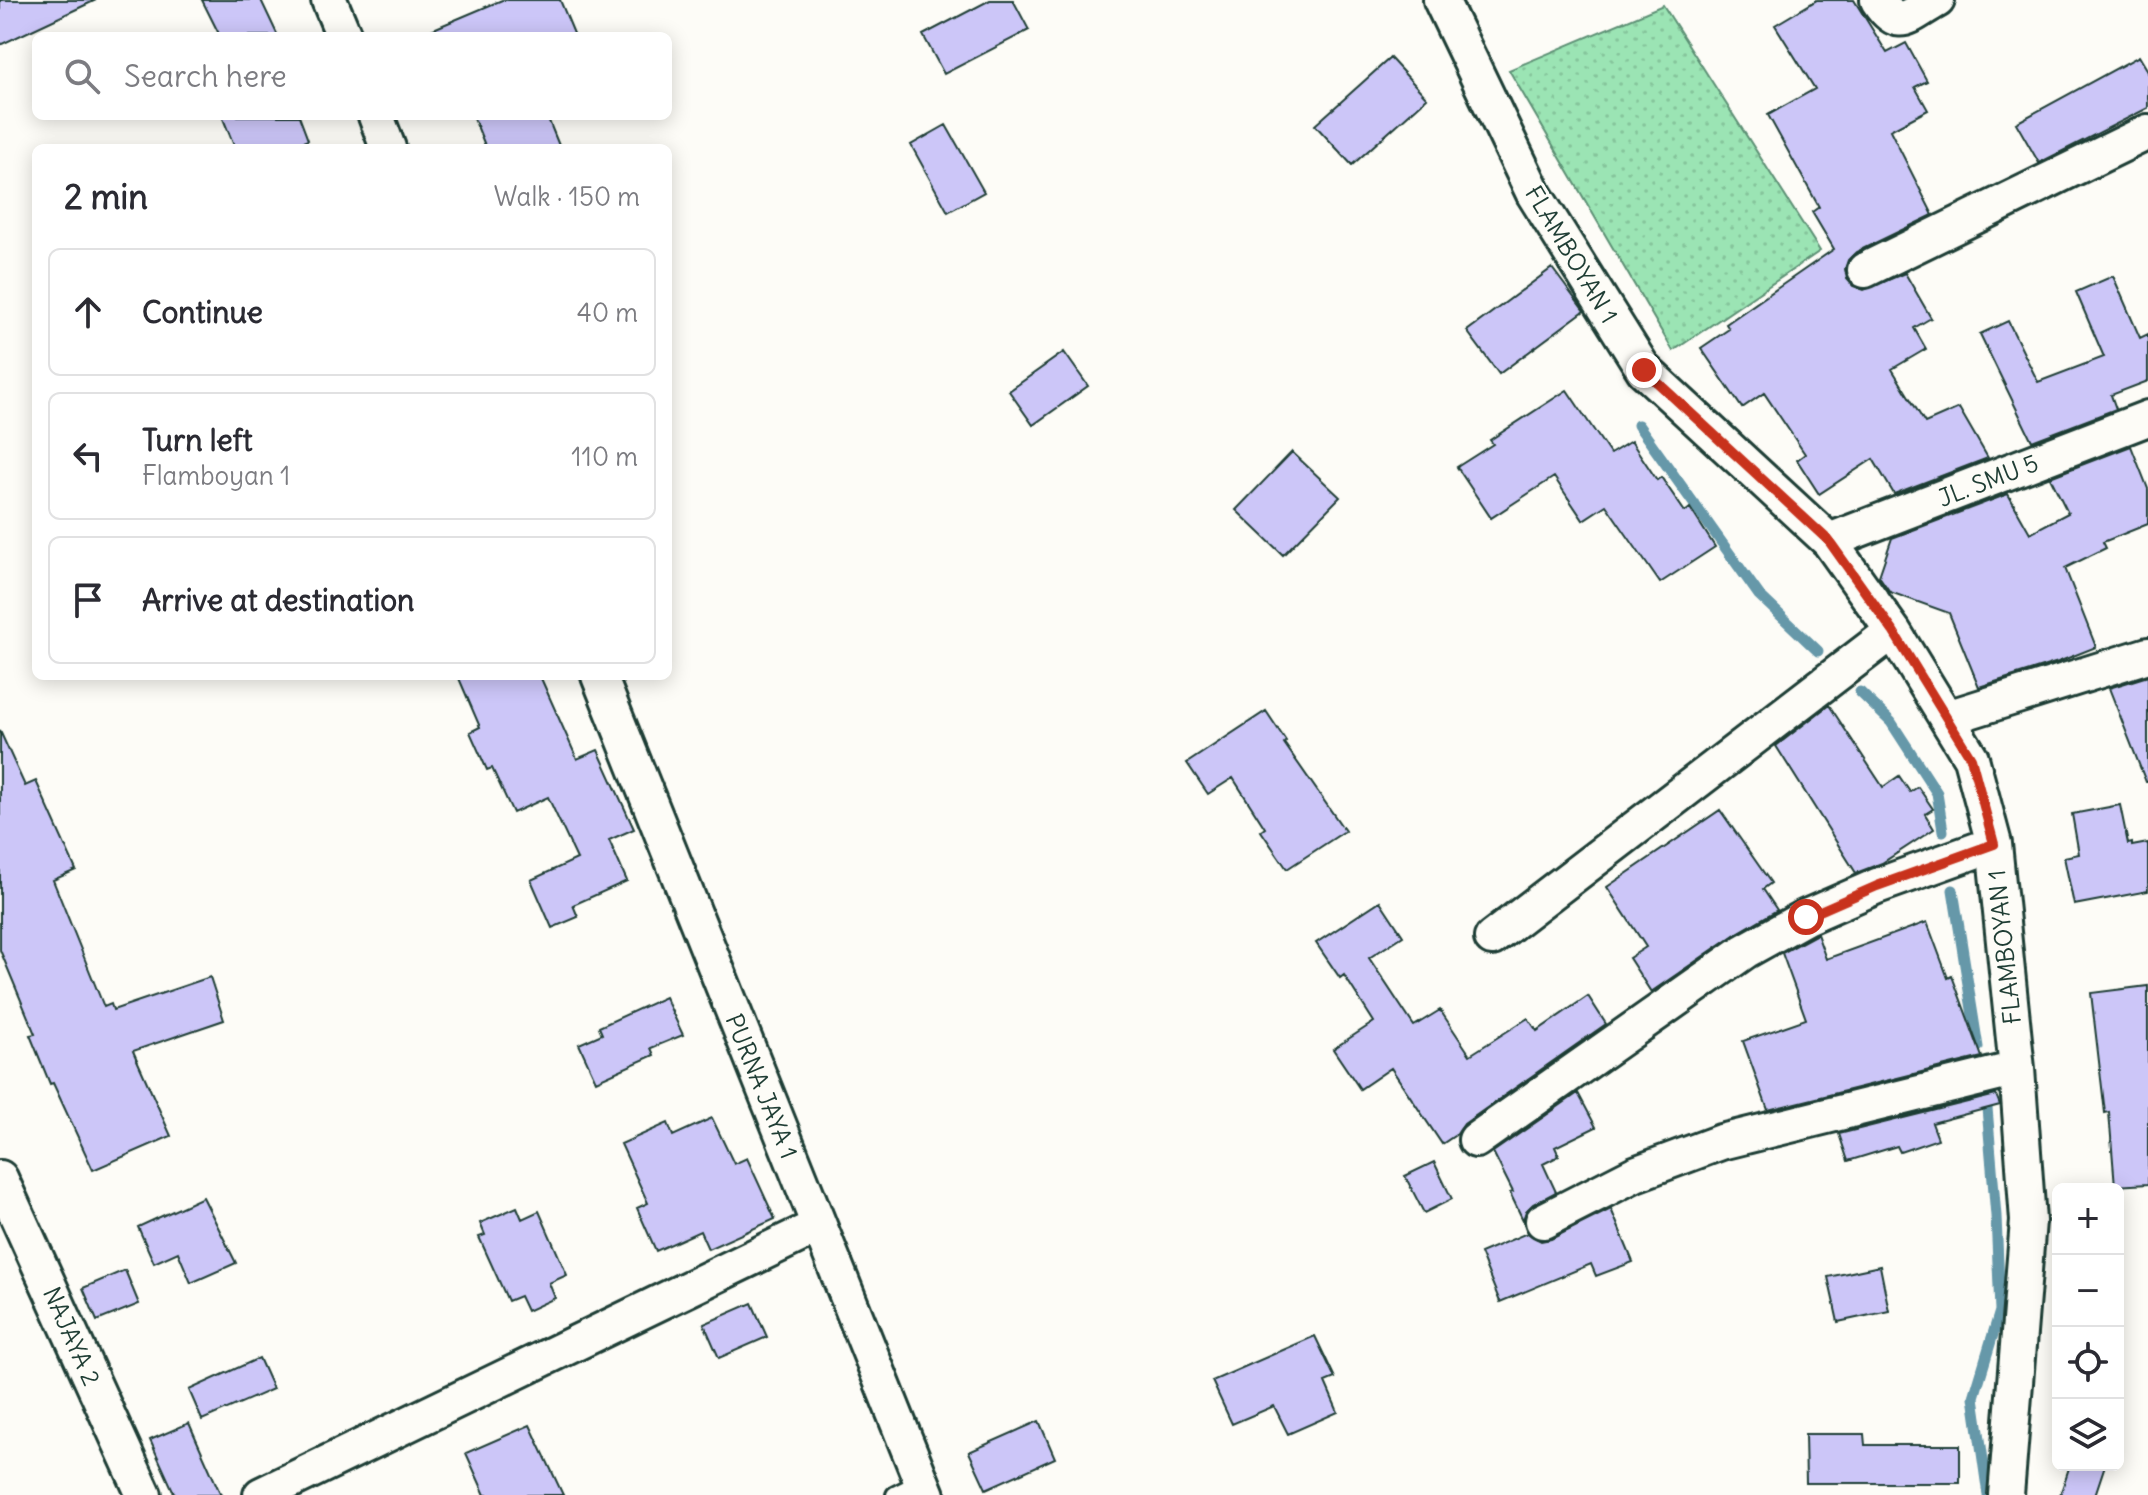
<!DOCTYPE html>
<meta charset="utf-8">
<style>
body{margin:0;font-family:Delius,sans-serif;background:#f2f2f3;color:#2b2b33}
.controls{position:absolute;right:24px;bottom:24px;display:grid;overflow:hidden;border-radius:12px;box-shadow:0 4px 20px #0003}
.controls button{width:72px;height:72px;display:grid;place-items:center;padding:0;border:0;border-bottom:2px solid #e1e1e2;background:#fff;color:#2b2b33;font:40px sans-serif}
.stop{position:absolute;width:24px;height:24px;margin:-18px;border:6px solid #c8321e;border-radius:50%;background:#fff}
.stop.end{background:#c8321e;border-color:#fff;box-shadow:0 2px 8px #0008}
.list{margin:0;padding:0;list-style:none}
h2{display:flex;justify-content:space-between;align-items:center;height:104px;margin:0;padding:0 32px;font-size:34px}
h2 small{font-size:26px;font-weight:400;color:#7c7c81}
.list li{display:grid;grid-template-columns:52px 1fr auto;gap:24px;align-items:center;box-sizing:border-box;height:128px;margin:0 16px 16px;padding:0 16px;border:2px solid #e1e1e2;border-radius:12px}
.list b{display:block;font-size:30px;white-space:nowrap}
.list p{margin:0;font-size:26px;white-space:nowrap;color:#7c7c81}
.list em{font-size:26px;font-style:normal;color:#7c7c81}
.icon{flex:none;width:44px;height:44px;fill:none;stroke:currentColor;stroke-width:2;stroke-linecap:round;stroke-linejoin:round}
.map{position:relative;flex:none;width:2148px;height:1495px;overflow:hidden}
.search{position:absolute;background:#fff;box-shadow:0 4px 20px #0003;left:32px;top:32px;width:640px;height:88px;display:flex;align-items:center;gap:20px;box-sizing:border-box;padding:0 28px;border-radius:12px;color:#7c7c81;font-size:30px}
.panel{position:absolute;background:#fff;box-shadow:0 4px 20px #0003;left:32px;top:144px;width:640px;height:536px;border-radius:12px}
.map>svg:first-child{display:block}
.grass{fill:url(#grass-dots);stroke:#5d9074;stroke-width:2}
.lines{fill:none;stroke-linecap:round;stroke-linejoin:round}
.stream{stroke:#6698a9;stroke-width:11}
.building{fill:#ccc6f8;stroke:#1f3d34;stroke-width:2}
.service-casing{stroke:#1f3d34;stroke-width:22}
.minor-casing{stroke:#1f3d34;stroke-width:40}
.service{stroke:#fdfcf7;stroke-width:16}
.minor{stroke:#fdfcf7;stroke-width:34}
.route{stroke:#c8321e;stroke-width:10}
.labels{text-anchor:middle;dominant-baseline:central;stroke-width:6;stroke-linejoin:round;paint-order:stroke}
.street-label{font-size:24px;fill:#1f3d34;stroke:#fdfcf7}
</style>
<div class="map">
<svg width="2148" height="1495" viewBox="0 0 2148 1495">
<defs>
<pattern id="grass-dots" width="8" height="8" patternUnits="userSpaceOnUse" patternTransform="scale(2)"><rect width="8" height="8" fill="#9be4b4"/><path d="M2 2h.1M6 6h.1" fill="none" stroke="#85c49b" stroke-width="1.8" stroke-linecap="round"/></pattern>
</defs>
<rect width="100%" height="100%" fill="#fdfcf7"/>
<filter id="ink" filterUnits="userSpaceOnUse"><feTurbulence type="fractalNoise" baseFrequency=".0125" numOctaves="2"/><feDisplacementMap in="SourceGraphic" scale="16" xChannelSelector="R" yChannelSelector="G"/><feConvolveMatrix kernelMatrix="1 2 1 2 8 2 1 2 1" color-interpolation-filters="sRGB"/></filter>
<g filter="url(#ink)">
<path class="grass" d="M1663,5L1820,251L1673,351L1509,70Z"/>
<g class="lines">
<path class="stream" d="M1638,425L1759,595L1818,651
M1860,692L1891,722L1937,793L1943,831
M1953,890L1978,1047
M1986,1096L1996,1216L2000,1311L1974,1397L1988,1495"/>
</g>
<path class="building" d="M0,0H96L0,45Z
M202,0H261L278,36H220Z
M502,0H560L575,36H417Z
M990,0H1013L1029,30L944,74L923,35Z
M1817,0H1854L1887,53L1906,43L1927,81L1915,87L1928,110L1890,130L1933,215L1856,252L1848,260L1845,269L1847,279L1853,286L1864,290L1905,273L1931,318L1914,328L1926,349L1892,369L1925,423L1959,408L1988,458L1894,494L1873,459L1819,494L1797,460L1805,454L1764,393L1742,408L1701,348L1729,329L1726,324L1834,249L1812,212L1819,207L1768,115L1815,89L1775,25Z
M2139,56L2148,71V108L2039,163L2016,123Z
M1390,58L1427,98L1352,165L1315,125Z
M222,116H299L308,140L288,148H235Z
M473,116H547L560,148H486Z
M946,125L984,192L948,212L911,145Z
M1552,268L1584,311L1499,374L1467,331Z
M2113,276L2140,338L2148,334V381L2111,395L2116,409L2032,441L1980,334L2008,321L2038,382L2104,357L2076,292Z
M1064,352L1088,386L1033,425L1009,391Z
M1567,390L1610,454L1631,441L1657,480L1661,477L1685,512L1690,508L1715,547L1660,583L1606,505L1583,520L1554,477L1491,518L1457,467L1493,444L1490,440Z
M2131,446L2148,489V524L2103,542L2106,548L2065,568L2096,647L2058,662L1979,687L1949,613L1890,592L1879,576L1892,538L2008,494L2030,533L2068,513L2050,477Z
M1292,452L1340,497L1283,555L1236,510Z
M458,676H540L577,759L598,750L634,829L609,840L627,881L573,905L578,917L552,928L531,880L577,859L548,797L513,813L492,768L487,770L470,732L480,727Z
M2148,676V782H2146L2109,688Z
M1829,705L1883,787L1899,776L1910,792L1918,787L1933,809L1925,814L1934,829L1882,863L1856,873L1776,746Z
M1266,711L1286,741L1284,743L1345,831L1287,869L1261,831L1265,828L1233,778L1208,794L1187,763Z
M0,731L25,786L36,781L76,870L53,880L104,1007L111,1004L113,1010L210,977L224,1020L133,1051L171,1136L93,1170L53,1083L50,1084L30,1035L35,1034L0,950Z
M2120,805L2128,844L2132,843V846L2148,843V891L2074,905L2064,857L2079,854L2072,814Z
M1720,810L1771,883L1763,889L1777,910L1734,935L1651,992L1629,958L1646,947L1607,887Z
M1380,901L1403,936L1369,958L1414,1026L1440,1010L1470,1055L1528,1018L1537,1031L1588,996L1606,1024L1464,1124L1457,1134L1442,1144L1391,1068L1360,1089L1333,1049L1374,1022L1344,975L1340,978L1316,943Z
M1927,922L1948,978L1952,976L1982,1057L1768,1110L1743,1041L1806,1019L1782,953L1817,934L1826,959Z
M2148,986V1184L2115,1186L2109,1112L2105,1113L2091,993Z
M665,997L683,1035L651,1048L654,1055L596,1081L579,1044L602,1034L599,1027Z
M1578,1093L1596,1127L1555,1147L1559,1156L1543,1164L1556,1192L1533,1204L1526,1211L1523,1220L1510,1193L1513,1192L1493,1152Z
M1996,1095L2000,1105L1932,1123L1938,1139L1900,1152L1897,1146L1848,1161L1839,1134Z
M712,1118L734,1164L747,1158L775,1219L708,1249L700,1231L656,1251L637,1208L648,1203L621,1144L668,1123L673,1136Z
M1434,1162L1452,1199L1424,1213L1405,1176Z
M203,1197L236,1263L191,1283L178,1252L154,1263L138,1227Z
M517,1207L522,1219L539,1211L567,1275L549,1283L555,1298L527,1311L520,1296L508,1301L479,1237L485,1235L480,1223Z
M1611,1209L1633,1262L1596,1276L1591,1264L1500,1302L1480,1253L1527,1233L1541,1241L1551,1239Z
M1880,1266L1889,1311L1838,1322L1828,1277Z
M125,1270L139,1304L97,1321L83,1288Z
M752,1303L767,1337L719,1358L704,1324Z
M1315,1336L1335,1378L1325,1382L1338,1412L1288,1434L1274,1406L1232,1424L1212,1381Z
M259,1358L273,1389L202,1420L189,1390Z
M1039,1421L1055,1458L986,1489L969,1452Z
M189,1423L221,1495H175L150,1440Z
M530,1425L563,1495H485L466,1453Z
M1805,1434H1864L1865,1445H1960V1483H1806Z
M2070,1465H2105L2095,1495H2060Z"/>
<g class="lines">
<g class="service-casing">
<path id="service" d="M895,1495L921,1482"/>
</g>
<g class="minor-casing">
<path id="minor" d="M329,0L344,36
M1441,0L1534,194L1644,370L1829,541L1893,631L1971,758L1994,844L2017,1069L2028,1221L2006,1495
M1878,0C1899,33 1909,15 1937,0
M376,116L388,148
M1865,270L2148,132
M1829,541L2148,418
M599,676L927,1495
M1947,718L2148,655
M1492,938L1893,631
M1476,1140L1745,951L1806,917L1877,886L1994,844
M0,1178L144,1495
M1543,1221L1635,1174L1721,1142L2017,1069
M261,1495L818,1226"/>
</g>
<use href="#service" class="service"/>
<use href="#minor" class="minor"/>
</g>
</g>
<g class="lines" filter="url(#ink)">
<path class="route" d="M1644,370L1829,541L1893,631L1971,758L1994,844L1877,886L1806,917"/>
</g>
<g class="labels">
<g class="street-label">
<text transform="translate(1572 254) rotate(59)">FLAMBOYAN 1</text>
<text transform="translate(1988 480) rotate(-21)">JL. SMU 5</text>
<text transform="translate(2004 947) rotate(-96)">FLAMBOYAN 1</text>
<text transform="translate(762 1086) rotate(68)">PURNA JAYA 1</text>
<text transform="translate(72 1336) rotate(66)">NAJAYA 2</text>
</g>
</g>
</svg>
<div class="controls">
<button>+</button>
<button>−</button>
<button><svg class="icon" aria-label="locate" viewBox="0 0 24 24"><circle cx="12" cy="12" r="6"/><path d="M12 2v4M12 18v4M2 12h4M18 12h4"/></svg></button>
<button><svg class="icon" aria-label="layers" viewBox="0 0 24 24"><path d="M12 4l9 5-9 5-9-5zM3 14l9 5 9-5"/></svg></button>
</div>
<div class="stop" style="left:1806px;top:917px"></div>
<div class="stop end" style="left:1644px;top:370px"></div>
<div class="search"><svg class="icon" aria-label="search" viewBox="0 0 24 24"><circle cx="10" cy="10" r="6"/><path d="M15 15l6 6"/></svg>Search here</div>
<section class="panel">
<h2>2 min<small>Walk · 150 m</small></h2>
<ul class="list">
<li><svg class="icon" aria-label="ahead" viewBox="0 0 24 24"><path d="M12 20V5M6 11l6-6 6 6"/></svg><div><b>Continue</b></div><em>40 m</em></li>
<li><svg class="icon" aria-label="left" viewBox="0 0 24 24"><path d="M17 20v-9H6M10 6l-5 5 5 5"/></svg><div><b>Turn left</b><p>Flamboyan 1</p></div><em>110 m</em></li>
<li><svg class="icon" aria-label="arrive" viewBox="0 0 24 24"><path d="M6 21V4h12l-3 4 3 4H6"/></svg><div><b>Arrive at destination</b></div></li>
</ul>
</section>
</div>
